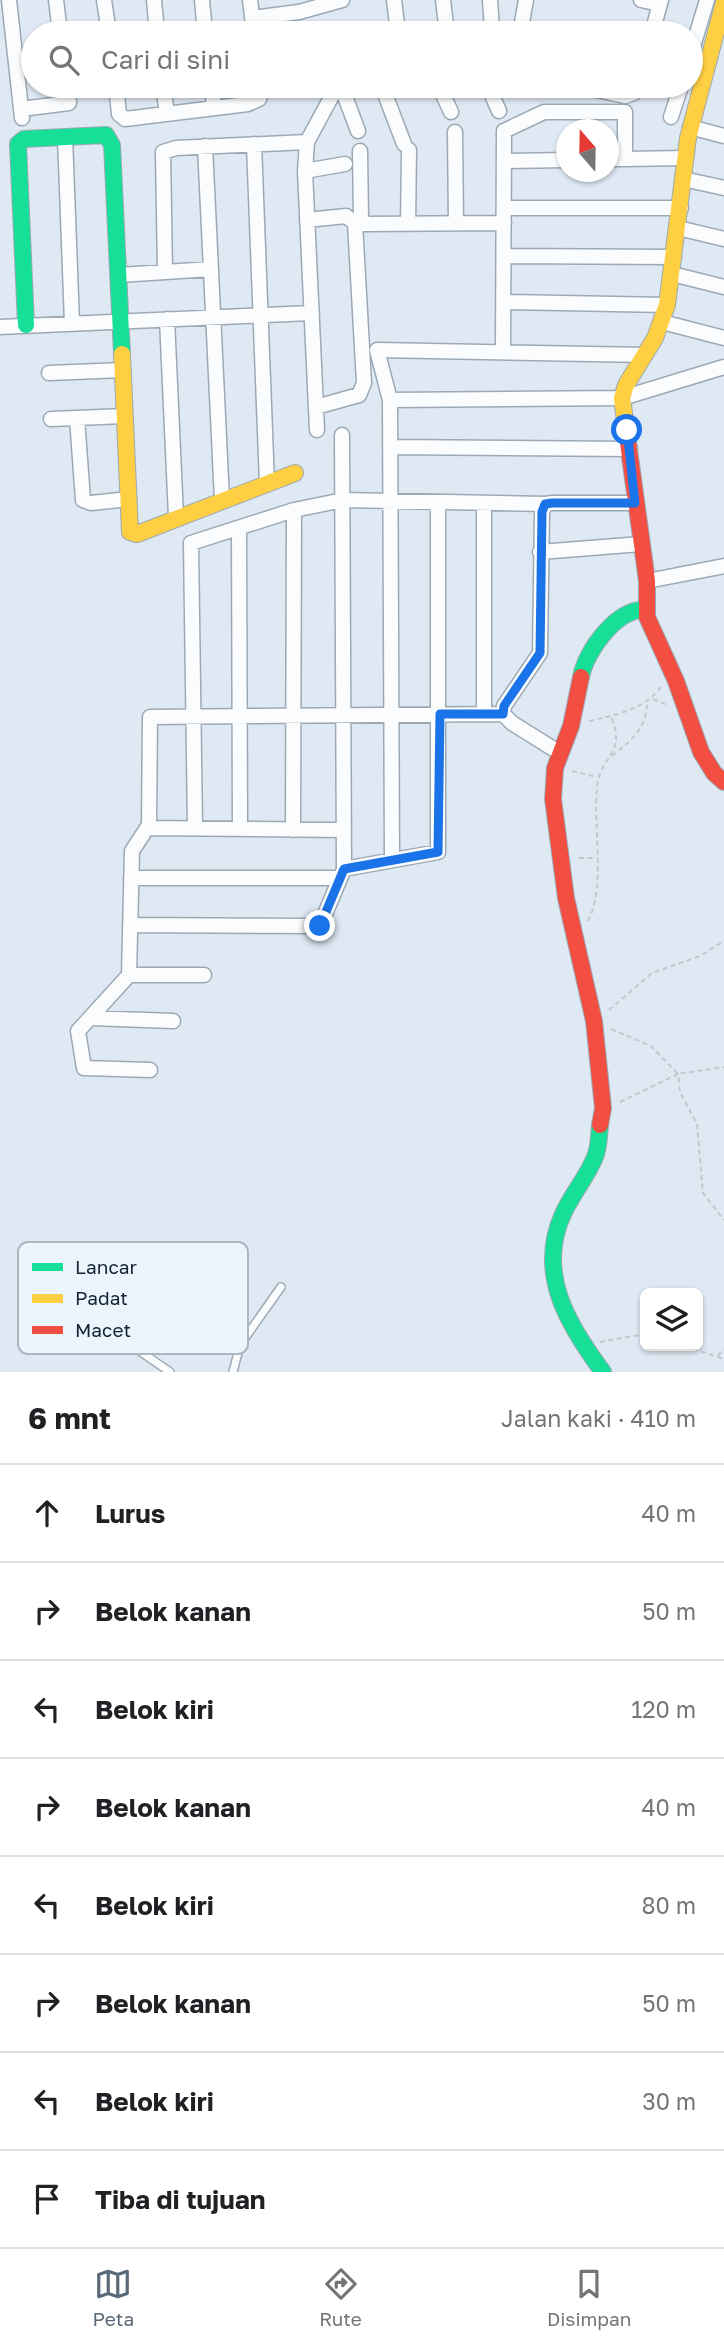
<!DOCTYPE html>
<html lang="id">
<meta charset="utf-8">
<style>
body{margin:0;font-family:"Golos Text",sans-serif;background:#f2f2f2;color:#202124}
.controls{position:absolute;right:21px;bottom:21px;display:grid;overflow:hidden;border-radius:10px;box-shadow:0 2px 5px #0004}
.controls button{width:63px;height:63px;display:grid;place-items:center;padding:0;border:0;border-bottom:2px solid #e0e0e0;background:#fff;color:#202124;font:35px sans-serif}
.compass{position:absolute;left:556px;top:119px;width:63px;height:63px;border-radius:50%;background:#fff;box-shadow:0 2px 5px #0004;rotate:340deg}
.stop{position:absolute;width:21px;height:21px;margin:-16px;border:5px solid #1a73e8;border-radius:50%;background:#fff}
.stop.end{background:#1a73e8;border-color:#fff;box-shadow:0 2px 7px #0008}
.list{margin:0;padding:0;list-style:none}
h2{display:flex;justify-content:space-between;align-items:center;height:91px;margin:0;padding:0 28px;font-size:30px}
h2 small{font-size:23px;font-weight:400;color:#757577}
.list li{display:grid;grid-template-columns:46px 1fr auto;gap:21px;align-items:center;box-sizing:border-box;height:98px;padding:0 28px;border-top:2px solid #e0e0e0}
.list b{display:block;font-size:26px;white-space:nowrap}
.list em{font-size:23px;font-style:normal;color:#757577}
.icon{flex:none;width:38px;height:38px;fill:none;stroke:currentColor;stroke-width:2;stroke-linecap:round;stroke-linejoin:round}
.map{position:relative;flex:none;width:724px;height:1372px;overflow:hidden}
.search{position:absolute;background:#fff;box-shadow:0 2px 5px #0004;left:21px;right:21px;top:21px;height:77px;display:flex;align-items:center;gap:18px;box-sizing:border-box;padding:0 24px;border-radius:38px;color:#757577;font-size:26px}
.sheet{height:875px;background:#fff}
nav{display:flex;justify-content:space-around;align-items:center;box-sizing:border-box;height:98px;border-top:2px solid #e0e0e0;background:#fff;font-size:19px;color:#757577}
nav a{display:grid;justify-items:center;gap:4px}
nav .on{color:#5a6877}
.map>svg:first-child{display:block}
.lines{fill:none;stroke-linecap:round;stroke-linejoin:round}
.lane-casing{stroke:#9ca9b5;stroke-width:10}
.street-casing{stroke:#9ca9b5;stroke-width:17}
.fast-casing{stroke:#9ca9b5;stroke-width:18}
.slow-casing{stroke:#9ca9b5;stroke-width:18}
.jam-casing{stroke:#9ca9b5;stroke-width:18}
.path{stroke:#c3c8cd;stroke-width:2;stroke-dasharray:5 3.5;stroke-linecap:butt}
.lane{stroke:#fafcfd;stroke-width:7}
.street{stroke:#fafcfd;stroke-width:14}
.fast{stroke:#16e098;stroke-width:16}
.slow{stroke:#ffcf43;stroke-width:16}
.jam{stroke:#f24e42;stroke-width:16}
.route{stroke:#1a73e8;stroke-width:9}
.key{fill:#ecf5fe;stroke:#abb6c1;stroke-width:2}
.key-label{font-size:19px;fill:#122334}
</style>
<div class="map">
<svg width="724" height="1372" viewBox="0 0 724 1372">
<rect width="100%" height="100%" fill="#dfe9f3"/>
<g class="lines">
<g class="lane-casing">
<path id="lane" d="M96,1321L170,1372
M233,1372L240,1345L281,1287"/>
</g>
<g class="street-casing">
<path id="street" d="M9,0L22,118
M56,0L60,33
M104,0L109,33
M154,0L157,33
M202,0L205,33
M250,0L254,33
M394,0L398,33
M443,0L447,33
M641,0L660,4
M252,18L299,12L342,0
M481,33L492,29L490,0
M520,33L526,0
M652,33L661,0
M691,53L707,0
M116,86L119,114L125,119L248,104L259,99L261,86
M163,86L167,114
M212,86L214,108
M312,86L334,92
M382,86L404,144
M439,86L451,112
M488,86L499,111
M577,86L625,96L634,93L637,86
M343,91L358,131
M21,109L69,103L67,86
M671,117L681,86
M690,127L724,136
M455,132L456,223
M65,137L72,323
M254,144L267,484
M205,146L222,500
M360,151L361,218L365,224L504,223
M608,159H625
M504,161L566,160
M305,171L345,164
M683,179L724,188
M504,208H681
M307,220L346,216L355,223L364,383L359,395L316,407
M408,224L409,150
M678,228L724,239
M504,256L674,257
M165,272L163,152L176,148L307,142
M672,274L724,287
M119,275L211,269
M503,302L667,305
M167,319L176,517
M662,322L724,338
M0,327L312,313
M503,352L504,131L544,112H625V159L685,158
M49,373L123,370
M390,400L622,398L724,367
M77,418L83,500L91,503L129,499
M51,419L125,416
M317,430L305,171L307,142L334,92L373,86
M391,447L630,449
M239,528L240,829
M540,552L641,544
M647,581L724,566
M484,714V503
M560,753L512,723L503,714L504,706L540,653L542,512L545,504L552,503H635
M147,828L344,830
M195,828L191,543L294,510L343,500L545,504
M293,830L294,510
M392,860L390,400L377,350L645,355
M344,869L438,852V502
M131,878H340
M130,925L320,926L344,869L342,435
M129,975H204
M90,1018L173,1021
M150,1070L84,1068L78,1031L129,975L132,851L149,825L150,717L503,714"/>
</g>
<g class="fast-casing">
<path id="fast" d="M26,325L18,144L24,139L106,135L112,145L122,354
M581,677C586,650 618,607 647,610
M600,1125C599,1135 599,1148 595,1157C587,1177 572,1194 563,1214C536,1273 568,1325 603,1372"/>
</g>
<g class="slow-casing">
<path id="slow" d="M122,354L130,532L137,534L295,473
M627,435L622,398L626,385L655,338L667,305L688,138L724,2"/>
</g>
<g class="jam-casing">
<path id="jam" d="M627,435L647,581V617L676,681L701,752L714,773L724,782
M581,677L571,726L555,768L553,799L566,898L594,1021L603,1108L600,1125"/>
</g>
<path class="path" d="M653,699L667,705
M589,721C615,715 644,710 661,687
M612,756C631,741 647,728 647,703
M572,771L597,777
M579,858H596
M588,921C606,887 593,826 597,787C600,756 627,753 611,717
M609,1010L652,973L700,956L724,941
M611,1029L651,1046L678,1074L724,1067
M620,1102L678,1074L680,1092L697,1124L703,1193L724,1220
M600,1342L645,1334
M685,1346L724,1359
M718,1356L724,1349"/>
<use href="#lane" class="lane"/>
<use href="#street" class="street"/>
<use href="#fast" class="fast"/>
<use href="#slow" class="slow"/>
<use href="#jam" class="jam"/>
</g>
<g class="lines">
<path class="route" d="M320,926L344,869L438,852L440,714H503L504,706L540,653L542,512L545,504L552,503H635L627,430"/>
</g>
<rect x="18" y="1242" width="230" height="112" rx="10" class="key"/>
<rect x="32" y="1263" width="31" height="8" fill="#16e098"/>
<rect x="32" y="1294" width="31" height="9" fill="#ffcf43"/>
<rect x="32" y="1326" width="31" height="8" fill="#f24e42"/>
<g class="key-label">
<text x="75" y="1274">Lancar</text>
<text x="75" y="1305">Padat</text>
<text x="75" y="1337">Macet</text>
</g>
</svg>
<div class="controls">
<button><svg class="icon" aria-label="layers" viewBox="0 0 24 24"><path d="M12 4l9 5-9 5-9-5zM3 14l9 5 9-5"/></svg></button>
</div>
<svg class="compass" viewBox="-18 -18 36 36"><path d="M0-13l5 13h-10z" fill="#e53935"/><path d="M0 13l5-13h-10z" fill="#757577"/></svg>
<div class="stop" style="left:627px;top:430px"></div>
<div class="stop end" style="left:320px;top:926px"></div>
<div class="search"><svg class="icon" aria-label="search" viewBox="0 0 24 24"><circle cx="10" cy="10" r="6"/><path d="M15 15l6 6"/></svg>Cari di sini</div>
</div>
<section class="sheet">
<h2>6 mnt<small>Jalan kaki · 410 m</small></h2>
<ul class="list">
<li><svg class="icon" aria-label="ahead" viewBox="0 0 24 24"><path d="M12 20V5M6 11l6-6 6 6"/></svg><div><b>Lurus</b></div><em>40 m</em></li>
<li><svg class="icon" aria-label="right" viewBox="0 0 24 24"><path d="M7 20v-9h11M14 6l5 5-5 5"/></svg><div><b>Belok kanan</b></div><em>50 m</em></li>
<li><svg class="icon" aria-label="left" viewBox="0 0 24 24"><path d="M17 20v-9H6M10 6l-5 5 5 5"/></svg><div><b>Belok kiri</b></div><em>120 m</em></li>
<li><svg class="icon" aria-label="right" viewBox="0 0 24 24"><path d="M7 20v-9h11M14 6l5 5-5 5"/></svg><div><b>Belok kanan</b></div><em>40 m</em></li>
<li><svg class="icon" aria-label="left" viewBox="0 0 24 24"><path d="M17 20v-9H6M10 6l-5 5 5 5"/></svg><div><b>Belok kiri</b></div><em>80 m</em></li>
<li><svg class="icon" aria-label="right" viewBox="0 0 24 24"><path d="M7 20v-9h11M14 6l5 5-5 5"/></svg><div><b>Belok kanan</b></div><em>50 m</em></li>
<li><svg class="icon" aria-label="left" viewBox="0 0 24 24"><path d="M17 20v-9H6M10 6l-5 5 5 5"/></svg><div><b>Belok kiri</b></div><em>30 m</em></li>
<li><svg class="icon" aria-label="arrive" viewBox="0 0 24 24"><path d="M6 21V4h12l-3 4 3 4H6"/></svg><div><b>Tiba di tujuan</b></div></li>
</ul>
</section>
<nav>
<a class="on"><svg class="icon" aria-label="map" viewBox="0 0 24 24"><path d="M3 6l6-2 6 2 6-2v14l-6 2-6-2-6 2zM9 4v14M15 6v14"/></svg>Peta</a>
<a><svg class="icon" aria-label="directions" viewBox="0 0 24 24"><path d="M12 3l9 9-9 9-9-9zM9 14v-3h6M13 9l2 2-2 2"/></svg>Rute</a>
<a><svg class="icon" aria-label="saved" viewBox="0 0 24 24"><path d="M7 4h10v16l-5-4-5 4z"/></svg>Disimpan</a>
</nav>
